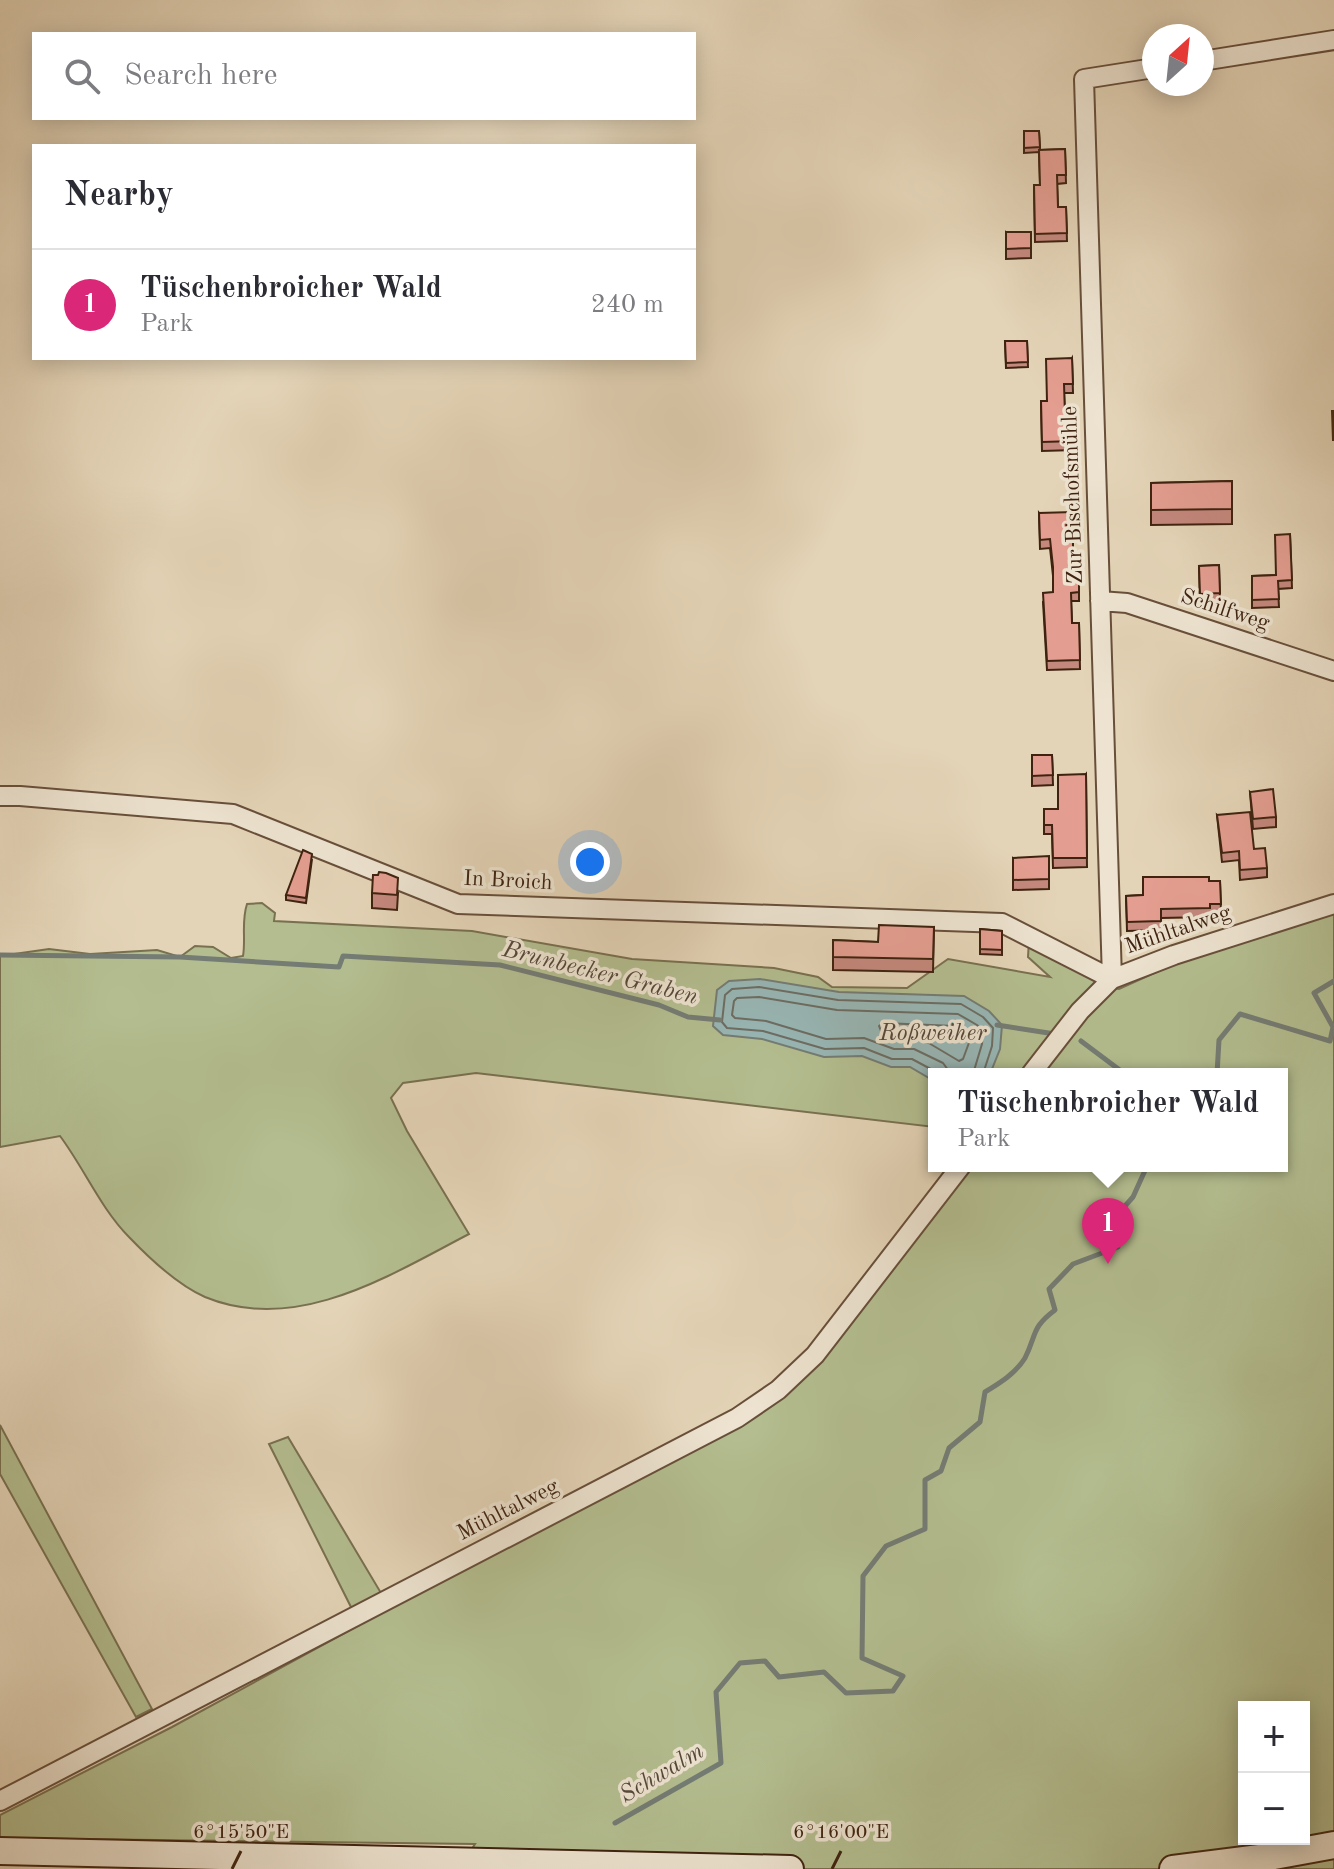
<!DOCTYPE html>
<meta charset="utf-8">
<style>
body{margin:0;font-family:"Old Standard TT",serif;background:#f7f7f7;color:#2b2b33}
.controls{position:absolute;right:24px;bottom:24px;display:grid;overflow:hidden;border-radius:0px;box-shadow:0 4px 20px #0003}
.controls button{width:72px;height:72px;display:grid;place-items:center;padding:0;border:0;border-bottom:2px solid #e1e1e2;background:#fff;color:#2b2b33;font:40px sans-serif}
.compass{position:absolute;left:1142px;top:24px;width:72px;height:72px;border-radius:50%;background:#fff;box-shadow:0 4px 20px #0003;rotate:27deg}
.you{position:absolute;left:590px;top:862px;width:28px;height:28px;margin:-20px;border:6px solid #fff;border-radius:50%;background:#1a73e8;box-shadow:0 0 0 12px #1a73e833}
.badge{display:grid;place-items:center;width:52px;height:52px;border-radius:50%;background:#db2777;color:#fff;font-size:26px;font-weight:700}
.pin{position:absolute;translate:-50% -66px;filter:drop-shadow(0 2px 4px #0008)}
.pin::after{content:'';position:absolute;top:42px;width:28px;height:24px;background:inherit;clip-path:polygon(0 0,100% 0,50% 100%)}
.popup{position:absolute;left:928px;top:1068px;width:360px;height:104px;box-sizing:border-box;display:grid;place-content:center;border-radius:0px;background:#fff;filter:drop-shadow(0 2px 6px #0005);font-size:26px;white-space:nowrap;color:#7c7c81}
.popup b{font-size:30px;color:#2b2b33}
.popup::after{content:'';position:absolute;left:50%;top:100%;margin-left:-16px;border:16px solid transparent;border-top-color:#fff}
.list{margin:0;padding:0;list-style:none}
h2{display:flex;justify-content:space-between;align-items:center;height:104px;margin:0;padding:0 32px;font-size:34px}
h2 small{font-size:26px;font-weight:400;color:#7c7c81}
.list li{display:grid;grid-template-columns:52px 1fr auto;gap:24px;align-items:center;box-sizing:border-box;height:112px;padding:0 32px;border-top:2px solid #e1e1e2}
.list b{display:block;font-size:30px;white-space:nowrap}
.list p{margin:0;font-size:26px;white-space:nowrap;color:#7c7c81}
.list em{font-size:26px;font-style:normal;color:#7c7c81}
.icon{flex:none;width:44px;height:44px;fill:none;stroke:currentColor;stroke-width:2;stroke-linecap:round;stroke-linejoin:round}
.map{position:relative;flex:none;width:1334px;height:1869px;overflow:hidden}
.search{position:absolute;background:#fff;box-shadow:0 4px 20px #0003;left:32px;top:32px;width:664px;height:88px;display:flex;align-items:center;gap:20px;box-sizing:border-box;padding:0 28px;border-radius:0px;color:#7c7c81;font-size:30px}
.panel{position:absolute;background:#fff;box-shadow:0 4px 20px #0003;left:32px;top:144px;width:664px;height:216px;border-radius:0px}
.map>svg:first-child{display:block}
.green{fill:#b3bd8f;stroke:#797050;stroke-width:2;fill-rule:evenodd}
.water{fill:#98b7b6;stroke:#747c74;stroke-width:2}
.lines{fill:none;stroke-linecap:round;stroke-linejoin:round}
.shore{stroke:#6c6d63;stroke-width:2}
.stream{stroke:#747c74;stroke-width:5}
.street-casing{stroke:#684f3a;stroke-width:22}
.secondary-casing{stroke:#3f2310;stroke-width:30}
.street{stroke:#ede3d0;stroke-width:18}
.secondary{stroke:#ede3d0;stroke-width:26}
.wall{fill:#c4887d;stroke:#3f2310;stroke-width:2}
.building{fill:#e49e91;stroke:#3f2310;stroke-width:2}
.ticks{fill:none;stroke:#3f2310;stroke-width:3}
.labels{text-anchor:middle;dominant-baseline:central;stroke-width:7;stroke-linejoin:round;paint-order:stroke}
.street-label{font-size:22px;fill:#3f2310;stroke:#ede3d0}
.water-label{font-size:24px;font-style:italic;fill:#55483a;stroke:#ede3d0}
.ticks-label{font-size:20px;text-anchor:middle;fill:#3f2310;stroke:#ede3d0;stroke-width:7;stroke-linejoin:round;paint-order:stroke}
</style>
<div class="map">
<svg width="1334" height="1869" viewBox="0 0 1334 1869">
<rect width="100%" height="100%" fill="#e4d4b7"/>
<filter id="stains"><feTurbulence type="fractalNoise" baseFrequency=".0025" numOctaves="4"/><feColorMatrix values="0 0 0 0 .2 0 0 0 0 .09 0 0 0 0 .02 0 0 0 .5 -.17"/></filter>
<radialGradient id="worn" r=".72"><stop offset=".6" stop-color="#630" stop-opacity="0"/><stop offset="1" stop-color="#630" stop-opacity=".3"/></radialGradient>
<path class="green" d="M262,903L275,913L274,921L472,931L632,959L774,968L818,977L832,987L907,988L948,959L1050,977L1028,957L1029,940L1081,960L1101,986L1119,989L1212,947L1334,914V1869H459L475,1844L0,1838V1815L172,1727L777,1398L959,1166H1282V1074H934V1127L476,1073L403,1083L391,1098L407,1131L469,1234C390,1275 297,1335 205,1297C178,1285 150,1259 129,1237C101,1209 84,1168 60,1136L0,1147V956L49,949L90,954L157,950L180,957L195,946L213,947L231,958L243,956C246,938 241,922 247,904ZM1244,1707H1304V1839H1244Z
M0,1425L152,1709L136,1717L0,1474Z
M288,1437L381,1593L352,1609L269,1444Z"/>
<path class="water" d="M760,979L839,992L964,996L989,1011L1002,1025L1000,1049L990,1074H934V1078H929L910,1067H891L862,1056L824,1057L762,1039L723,1035L713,1026L717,990L729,981Z"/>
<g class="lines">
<path class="shore" d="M883,1023L955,1026L969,1034L970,1040L963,1059L959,1061L922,1039L896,1037L881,1031L879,1026Z
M940,1074L912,1059H892L864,1048L825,1049L763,1031L727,1028L722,1022L725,995L732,989L759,987L838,1000L961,1004L983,1017L993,1028L992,1046L983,1074
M951,1074L943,1063L914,1049H894L864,1038L826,1039L766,1021L735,1018L732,1015L734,1001L737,998L759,997L837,1010L958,1014L977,1025L983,1032L982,1044L973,1074"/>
<path class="stream" d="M0,955L180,957L339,967L343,956L500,965L659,1005L688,1017L720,1020
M997,1025L1055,1034
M1081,1041L1125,1074
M1217,1074L1219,1040L1240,1014L1330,1041L1333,1027L1314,993L1334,981
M615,1823L721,1763L716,1692L740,1663L765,1661L779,1677L824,1672L846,1693L893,1691L903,1676L862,1658L863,1576L886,1546L925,1529V1480L941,1471L949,1448L980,1422L985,1392C1000,1383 1016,1373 1025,1358C1037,1334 1031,1328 1055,1310L1049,1289L1073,1264L1118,1247L1117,1215L1133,1197L1147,1166"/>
<g class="street-casing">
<path id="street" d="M1202,61L1334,40
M1100,601L1127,603L1334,671
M0,796H20L233,814L458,904L1002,923L1112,979L1084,79L1154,68
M1031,1074L1080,1011L1112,979L1174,955L1334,904
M0,1801L737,1418L778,1390L815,1355L961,1166"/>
</g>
<g class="secondary-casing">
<path id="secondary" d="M0,1851L790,1869
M1173,1869L1274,1856L1334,1845"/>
</g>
<use href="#street" class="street"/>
<use href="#secondary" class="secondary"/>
</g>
<path class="wall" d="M1024,131H1039L1040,150L1065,149L1066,183L1057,184L1058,207H1066L1067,241L1035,242L1034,185H1040L1039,152L1024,153Z
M1006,232L1031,248V258L1006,259Z
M1005,341H1027L1028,367L1006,368Z
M1072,358L1073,393H1064L1065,415L1075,441V450L1042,451L1041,401H1047Z
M1232,481V524L1151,525V483Z
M1039,513L1073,555H1079V601H1071L1072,623H1079L1080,669L1047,670L1043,602L1053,592V576L1050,548L1040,549Z
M1290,534L1292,588L1278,589L1279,607L1252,608V576L1276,575Z
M1219,565L1220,603L1200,604L1199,566Z
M1032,755H1052L1053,785L1032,786Z
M1086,774L1087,867L1053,868L1052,834H1044V809H1058Z
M1250,792L1276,817V827L1253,829Z
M1217,815L1254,849L1267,868V877L1240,880L1239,860L1222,862Z
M1013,858L1049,879V889L1013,890Z
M312,859L306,903L286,900V895Z
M1209,881H1220L1221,913H1210V917L1161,918V930L1127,931L1126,896L1143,895Z
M372,893H398L397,910L372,908Z
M934,927L933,972L833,970V940L878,942Z
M980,929L1002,931V955L980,954Z"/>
<path class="building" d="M1024,131H1039L1040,147L1024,148Z
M1065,149L1066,175H1057L1058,207H1066L1067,233L1035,234L1034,185H1040L1039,150Z
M1006,232H1031V248L1006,249Z
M1005,341H1027L1028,362L1006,363Z
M1072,358L1073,384H1064L1065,415H1074L1075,441L1042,442L1041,401H1047L1046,359Z
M1332,411H1334V440H1333Z
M1232,481V509L1151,510V483Z
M1073,512V555H1079V592L1071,593L1072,623H1079L1080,660L1047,661L1043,593L1053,592V567L1050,539L1040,540L1039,513Z
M1290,534L1292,580L1278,581L1279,599L1252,600V576L1276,575L1275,535Z
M1219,565L1220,593L1200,594L1199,566Z
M1032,755H1052L1053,775L1032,776Z
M1086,774L1087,858H1053L1052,825H1044V809H1058V775Z
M1273,789L1276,817L1253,819L1250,792Z
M1250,812L1254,849L1265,848L1267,868L1240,870L1239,851L1222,853L1217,815Z
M303,850L312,854L306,898L286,895Z
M1049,856V879L1013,880V858Z
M379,872L386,873L398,878L397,895L372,893L373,875H378Z
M1143,877H1209V881H1220L1221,904H1210V908L1161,909V921L1127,922L1126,896L1143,895Z
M879,925L934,927L933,959L833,957V940L878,942Z
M980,929L1002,931V950L980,949Z"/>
<path class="ticks" d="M232,1869L241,1851M832,1869L841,1851"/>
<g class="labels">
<g class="street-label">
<text transform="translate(1073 495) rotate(-92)">Zur Bischofsmühle</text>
<text transform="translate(1225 610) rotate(18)">Schilfweg</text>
<text transform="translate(508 881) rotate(3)">In Broich</text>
<text transform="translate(1178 930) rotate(-19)">Mühltalweg</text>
<text transform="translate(508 1510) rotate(-27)">Mühltalweg</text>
</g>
<g class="water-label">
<text transform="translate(600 974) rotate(14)">Brunbecker Graben</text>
<text x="933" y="1034">Roßweiher</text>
<text transform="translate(662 1774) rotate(-31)">Schwalm</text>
</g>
</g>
<g class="ticks-label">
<text x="241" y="1838">6°15'50"E</text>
<text x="841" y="1838">6°16'00"E</text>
</g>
<rect width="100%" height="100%" filter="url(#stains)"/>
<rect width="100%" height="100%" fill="url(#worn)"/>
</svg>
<div class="controls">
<button>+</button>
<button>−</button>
</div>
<svg class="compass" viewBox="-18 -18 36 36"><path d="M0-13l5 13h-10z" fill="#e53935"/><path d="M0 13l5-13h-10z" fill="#7c7c81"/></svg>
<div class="you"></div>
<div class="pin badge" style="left:1108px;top:1264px">1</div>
<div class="popup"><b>Tüschenbroicher Wald</b>Park</div>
<div class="search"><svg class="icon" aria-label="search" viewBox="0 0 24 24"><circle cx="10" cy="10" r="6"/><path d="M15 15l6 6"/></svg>Search here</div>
<section class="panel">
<h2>Nearby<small></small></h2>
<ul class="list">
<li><span class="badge">1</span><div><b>Tüschenbroicher Wald</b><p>Park</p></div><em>240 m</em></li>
</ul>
</section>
</div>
